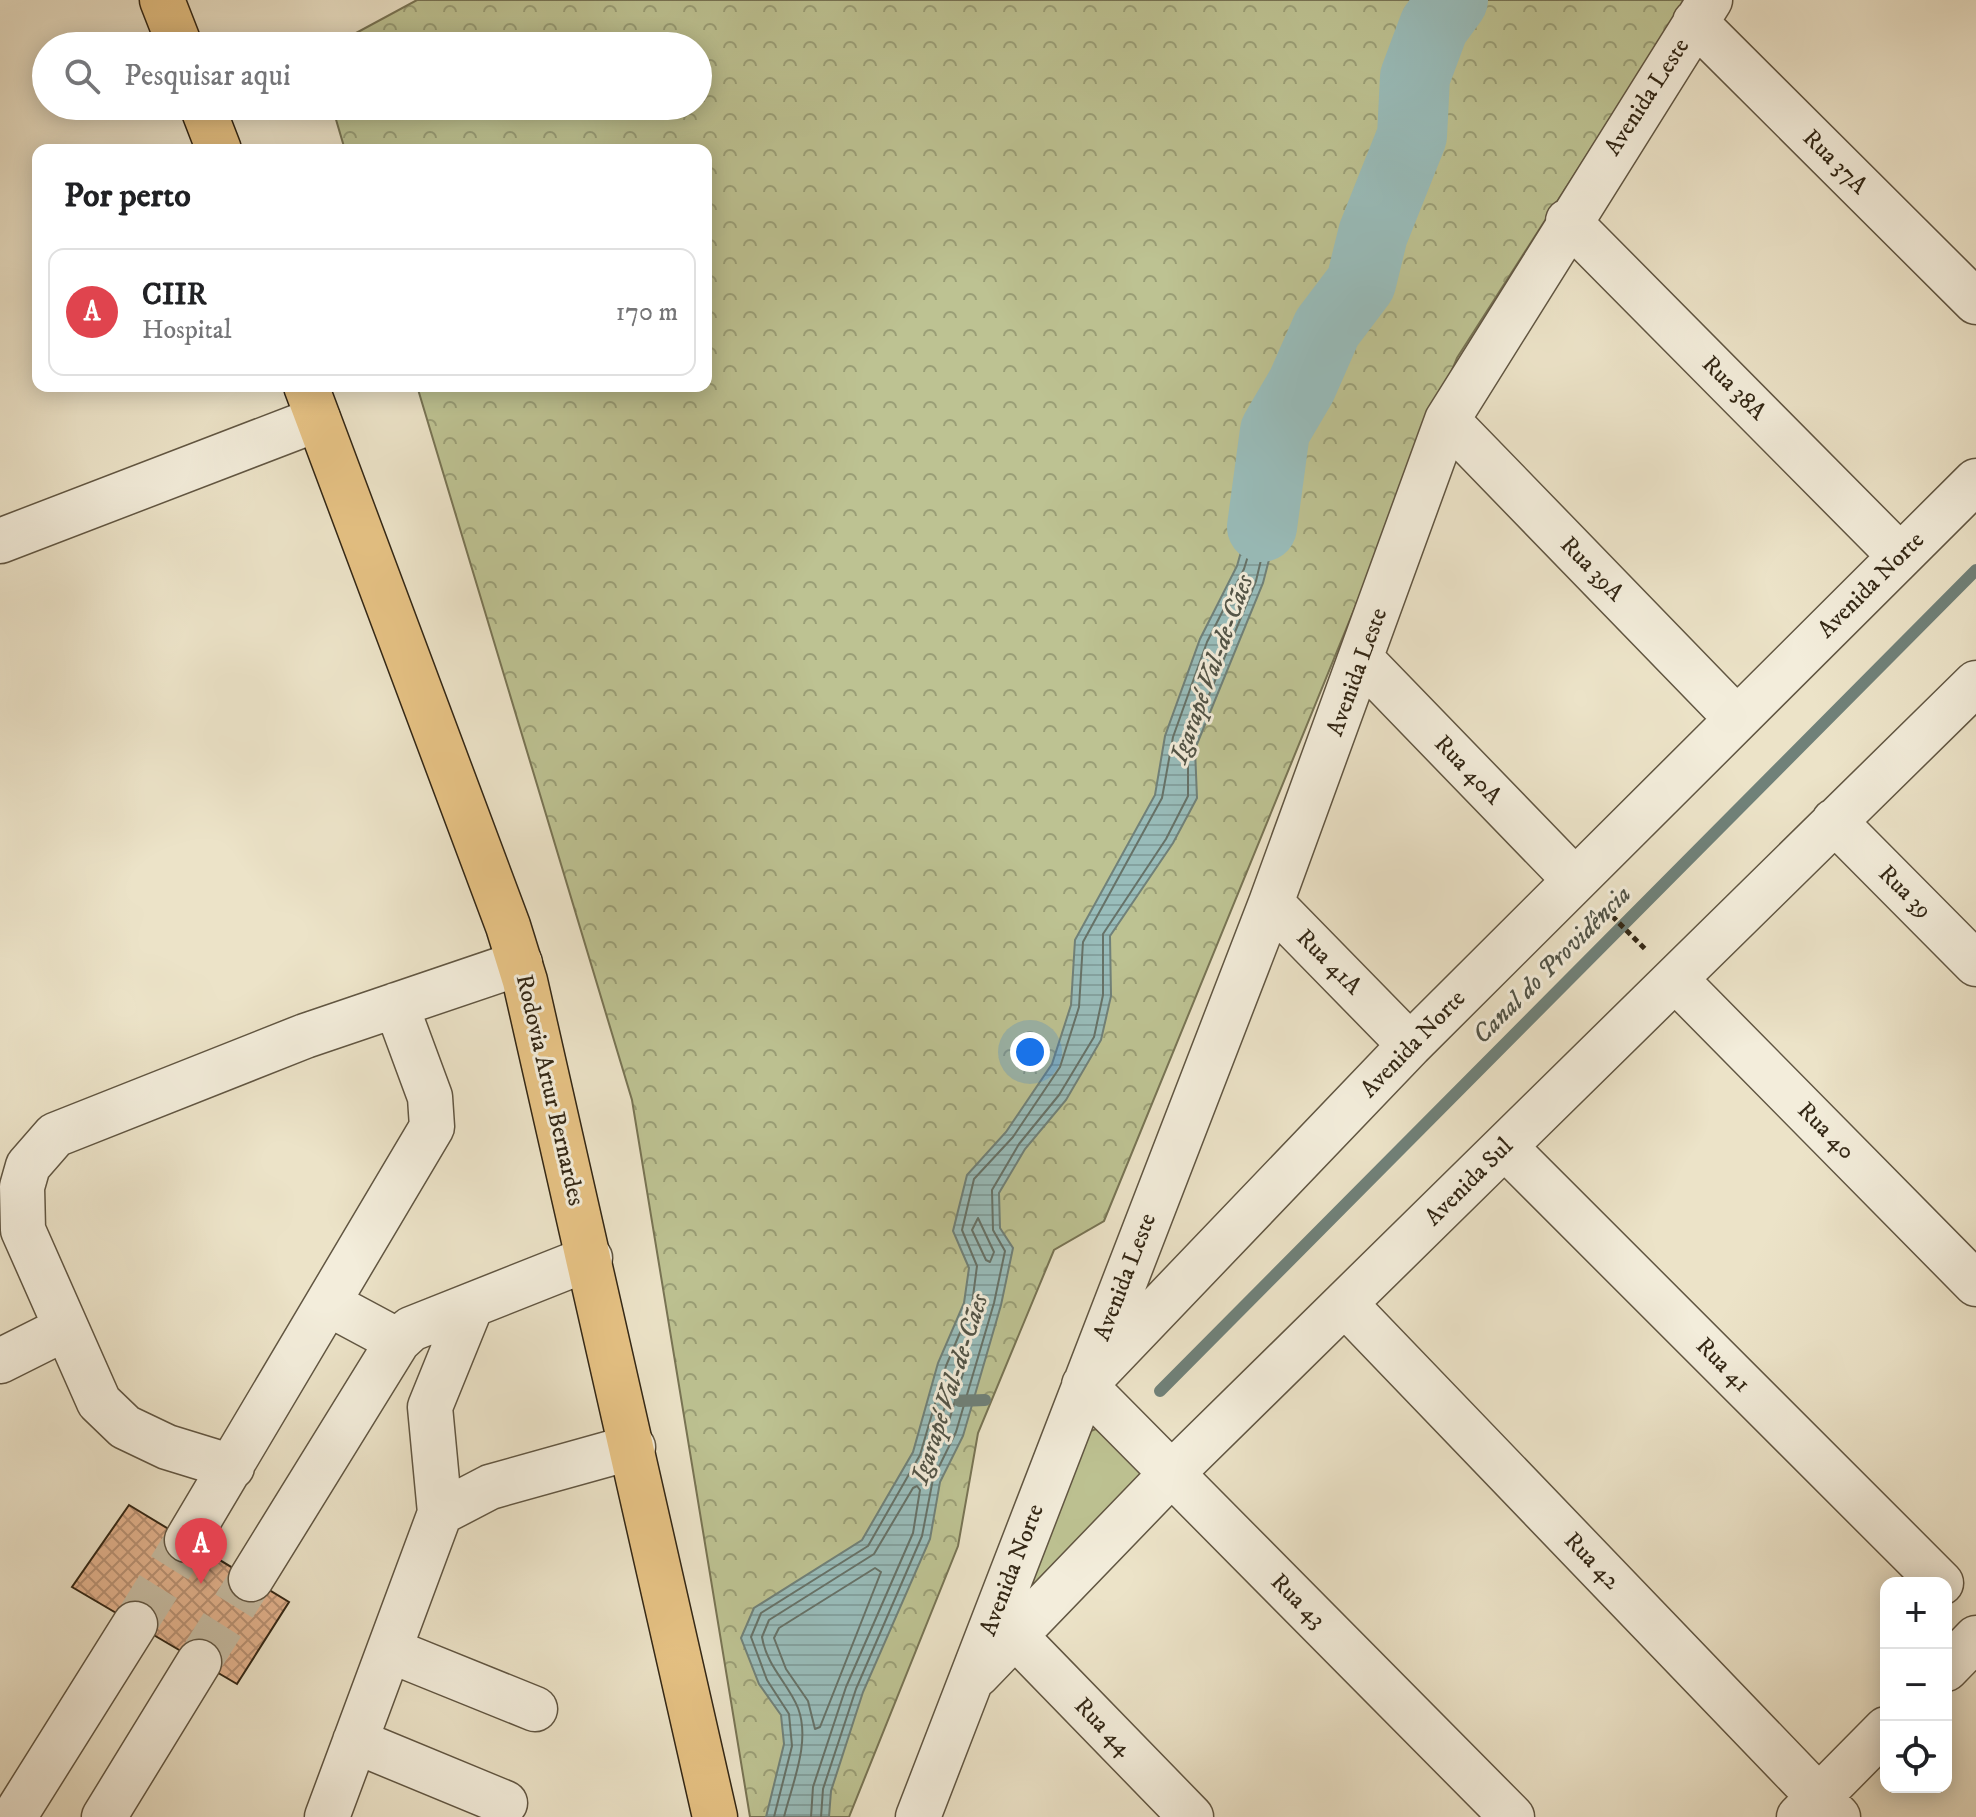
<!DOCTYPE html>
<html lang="pt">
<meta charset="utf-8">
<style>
body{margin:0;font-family:"IM FELL DW Pica",serif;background:#f6f6f6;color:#202124}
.controls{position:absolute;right:24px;bottom:24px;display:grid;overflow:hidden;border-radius:16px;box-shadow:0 4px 20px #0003}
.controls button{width:72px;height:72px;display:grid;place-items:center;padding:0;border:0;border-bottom:2px solid #e0e0e0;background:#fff;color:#202124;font:40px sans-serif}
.you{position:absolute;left:1030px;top:1052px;width:28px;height:28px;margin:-20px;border:6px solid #fff;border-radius:50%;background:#1a73e8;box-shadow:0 0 0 12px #1a73e833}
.badge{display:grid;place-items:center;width:52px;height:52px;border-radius:50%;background:#db2777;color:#fff;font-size:26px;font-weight:700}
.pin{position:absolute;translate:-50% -66px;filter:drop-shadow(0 2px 4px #0008)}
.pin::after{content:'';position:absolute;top:42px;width:28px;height:24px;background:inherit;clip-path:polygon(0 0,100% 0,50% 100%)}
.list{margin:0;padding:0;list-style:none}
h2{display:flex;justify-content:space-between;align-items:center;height:104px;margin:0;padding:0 32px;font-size:34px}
h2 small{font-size:26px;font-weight:400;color:#757577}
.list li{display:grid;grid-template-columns:52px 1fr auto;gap:24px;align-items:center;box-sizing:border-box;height:128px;margin:0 16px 16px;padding:0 16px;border:2px solid #e0e0e0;border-radius:16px}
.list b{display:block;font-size:30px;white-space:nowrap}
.list p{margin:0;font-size:26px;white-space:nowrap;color:#757577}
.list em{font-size:26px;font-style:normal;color:#757577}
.icon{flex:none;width:44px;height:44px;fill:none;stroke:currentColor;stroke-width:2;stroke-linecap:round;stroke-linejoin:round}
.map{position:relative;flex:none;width:1976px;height:1817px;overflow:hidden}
.search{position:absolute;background:#fff;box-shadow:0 4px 20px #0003;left:32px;top:32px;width:680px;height:88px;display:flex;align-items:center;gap:20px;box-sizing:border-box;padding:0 28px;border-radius:44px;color:#757577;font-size:30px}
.panel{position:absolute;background:#fff;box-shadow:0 4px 20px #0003;left:32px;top:144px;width:680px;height:248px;border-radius:16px}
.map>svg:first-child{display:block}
.forest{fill:url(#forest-crowns);stroke:#787454;stroke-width:2}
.park{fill:#bdc292;stroke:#787454;stroke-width:2}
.water{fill:url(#water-rules);stroke:#708179;stroke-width:2}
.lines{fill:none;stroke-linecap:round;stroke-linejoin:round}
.shore{stroke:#667268;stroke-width:2}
.stream{stroke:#708179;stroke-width:12}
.river{stroke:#99bdbb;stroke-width:70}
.building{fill:url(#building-cross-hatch);stroke:#332715;stroke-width:2}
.minor-tunnel{stroke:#c7bda4;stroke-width:44;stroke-dasharray:44 22;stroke-linecap:butt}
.minor-casing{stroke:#615642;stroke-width:47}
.major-casing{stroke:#332715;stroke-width:47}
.path{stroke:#332715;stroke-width:5;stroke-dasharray:6 4;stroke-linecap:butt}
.minor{stroke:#f3eddb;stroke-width:44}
.major{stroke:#e6c284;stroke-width:44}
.labels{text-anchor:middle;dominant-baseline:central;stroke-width:6;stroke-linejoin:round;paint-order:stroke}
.street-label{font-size:24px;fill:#332715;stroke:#f3eddb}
.water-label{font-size:26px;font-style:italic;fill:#525447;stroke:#f3eddb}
</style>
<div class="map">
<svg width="1976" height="1817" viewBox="0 0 1976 1817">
<defs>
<pattern id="forest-crowns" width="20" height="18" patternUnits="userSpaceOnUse" patternTransform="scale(2)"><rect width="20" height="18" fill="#bdc292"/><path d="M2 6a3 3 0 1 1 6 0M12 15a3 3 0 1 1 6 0" fill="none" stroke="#9a9e76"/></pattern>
<pattern id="water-rules" width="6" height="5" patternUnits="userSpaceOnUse" patternTransform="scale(2)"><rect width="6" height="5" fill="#99bdbb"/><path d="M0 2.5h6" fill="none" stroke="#84a2a0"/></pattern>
<pattern id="building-cross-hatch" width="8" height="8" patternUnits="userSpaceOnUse" patternTransform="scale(2)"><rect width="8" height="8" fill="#e4b48f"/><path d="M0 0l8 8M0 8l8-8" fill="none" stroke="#b99274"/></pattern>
</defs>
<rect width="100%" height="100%" fill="#ece3c8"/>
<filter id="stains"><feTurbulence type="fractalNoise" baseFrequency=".0025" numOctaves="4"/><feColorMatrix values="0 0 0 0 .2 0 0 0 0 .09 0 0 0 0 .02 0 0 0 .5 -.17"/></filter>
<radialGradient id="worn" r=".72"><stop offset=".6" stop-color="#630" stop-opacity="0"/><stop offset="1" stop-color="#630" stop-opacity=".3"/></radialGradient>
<path class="forest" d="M417,0H1686L1457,358L1104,1221L1054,1250L978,1433L958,1546L849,1817H750L632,1100L417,386H706V150H345L332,106H698V46H332Z"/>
<path class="park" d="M1096,1429L1142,1472V1481L1034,1593L1027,1586L1083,1434Z"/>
<path class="water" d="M1275,431L1283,505L1263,583L1195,749L1197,798L1173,843L1110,936L1111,996L1101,1040L1066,1100L1025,1149L999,1193L1000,1228L1013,1248L1001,1305L963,1436L940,1482L930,1539L863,1692L831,1791L829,1817H766L784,1744L781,1715L759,1684L741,1638L754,1608L862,1540L913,1452L938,1363L964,1303L969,1268L953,1231L967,1175L1006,1132L1052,1064L1071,1005L1075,940L1155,795L1165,736L1200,639L1237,566Z"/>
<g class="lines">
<path class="shore" d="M978,1218L994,1252L990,1262L986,1260L972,1230Z
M958,1365L964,1370L949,1421L944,1424L941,1419Z
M875,1568L881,1572L820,1727L815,1729L808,1701L786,1669L774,1638L779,1628Z
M774,1817L792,1746L789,1714L767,1680L751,1637L761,1613L868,1546L920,1455L946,1366L972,1304L977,1266L962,1230L974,1179L1013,1137L1060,1067L1079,1007L1083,942L1162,798L1173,737L1207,642L1244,569L1266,497L1271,495L1274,505L1256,581L1188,746V796L1166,839L1103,934V995L1094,1037L1059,1095L1019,1144L992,1190L993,1230L1005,1251L994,1303L956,1432L933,1479L922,1536L856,1689L823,1789L821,1817
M784,1817C792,1784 811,1742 798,1708C788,1683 767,1667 762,1637L769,1620L874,1554L913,1488L917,1486L920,1490L913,1533L846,1687L813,1787L811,1817"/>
<path class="stream" d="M1160,1391L1976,570
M960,1401L985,1400"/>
<path class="river" d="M1262,527L1275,431L1302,385L1327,328L1361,283L1373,234L1412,136L1415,77L1434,26L1453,0"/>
</g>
<path class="building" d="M129,1505L289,1602L237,1684L72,1587Z"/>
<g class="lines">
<path class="minor-tunnel" d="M135,1624L187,1540
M199,1662L251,1579"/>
<g class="minor-casing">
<path id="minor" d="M1695,22L1976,302
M1568,221L1900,556
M1447,420L1737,719
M0,541L318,419
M1362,660L1575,880
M1834,821L1976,964
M1271,903L1410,1045
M1675,979L1976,1284
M1505,1147L1941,1583
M329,1304L398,1341
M1345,1304L1838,1817
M0,1361L66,1328
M1098,1371L1410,1045L1976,481
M1084,1385L1512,1817
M232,1467L167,1447L125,1427L99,1402L23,1230L22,1187L28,1166L55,1135L305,1036L520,963
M440,1513L490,1487L633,1447
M187,1540L432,1127L430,1097L396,1005
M251,1579L398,1341L411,1329L590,1258
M1016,1637L1191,1817
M389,1650L535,1709
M1946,1669L1976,1638
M977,1675L1171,1474L1976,683
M355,1741L505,1803
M14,1817L135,1624
M104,1817L199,1662
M327,1817L440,1513L430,1407L471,1306
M918,1817L1271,903L1447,420L1710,0
M1799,1817L1886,1729"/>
</g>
<g class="major-casing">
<path id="major" d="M162,0L180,46
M202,106L219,150
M306,386L508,926L525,981L715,1817"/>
</g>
<path class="path" d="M1605,909L1646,950"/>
<use href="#minor" class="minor"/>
<use href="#major" class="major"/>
</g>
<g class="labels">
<g class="street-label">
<text transform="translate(1647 97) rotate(-57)">Avenida Leste</text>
<text transform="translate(1835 162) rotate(45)">Rua 37A</text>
<text transform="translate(1734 388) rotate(45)">Rua 38A</text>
<text transform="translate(1592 569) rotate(46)">Rua 39A</text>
<text transform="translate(1871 585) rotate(-45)">Avenida Norte</text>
<text transform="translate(1357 672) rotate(-70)">Avenida Leste</text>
<text transform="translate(1468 770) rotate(46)">Rua 40A</text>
<text transform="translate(1905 892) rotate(45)">Rua 39</text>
<text transform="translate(1329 962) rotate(45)">Rua 41A</text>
<text transform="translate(1413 1044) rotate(-46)">Avenida Norte</text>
<text transform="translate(550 1090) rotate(77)">Rodovia Artur Bernardes</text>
<text transform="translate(1826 1131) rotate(45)">Rua 40</text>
<text transform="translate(1469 1182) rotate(-45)">Avenida Sul</text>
<text transform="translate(1125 1277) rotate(-69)">Avenida Leste</text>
<text transform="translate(1723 1365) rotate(45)">Rua 41</text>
<text transform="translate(1592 1561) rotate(46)">Rua 42</text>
<text transform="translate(1012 1570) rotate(-69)">Avenida Norte</text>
<text transform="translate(1298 1601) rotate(45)">Rua 43</text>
<text transform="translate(1103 1727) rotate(46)">Rua 44</text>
</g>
<g class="water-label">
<text transform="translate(1212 669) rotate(-70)">Igarapé Val-de-Cães</text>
<text transform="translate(1552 965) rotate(-45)">Canal do Providência</text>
<text transform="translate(950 1389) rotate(-72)">Igarapé Val-de-Cães</text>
</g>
</g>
<rect width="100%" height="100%" filter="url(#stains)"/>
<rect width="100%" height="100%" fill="url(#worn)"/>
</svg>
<div class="controls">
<button>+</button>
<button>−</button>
<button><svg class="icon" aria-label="locate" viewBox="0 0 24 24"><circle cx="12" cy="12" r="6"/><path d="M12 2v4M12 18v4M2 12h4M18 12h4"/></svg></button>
</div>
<div class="you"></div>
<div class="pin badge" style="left:201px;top:1584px;background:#e0444e">A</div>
<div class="search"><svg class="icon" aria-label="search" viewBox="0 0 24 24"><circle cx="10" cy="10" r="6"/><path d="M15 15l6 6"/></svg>Pesquisar aqui</div>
<section class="panel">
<h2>Por perto<small></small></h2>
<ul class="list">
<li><span class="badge" style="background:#e0444e">A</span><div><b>CIIR</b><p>Hospital</p></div><em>170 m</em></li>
</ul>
</section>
</div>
